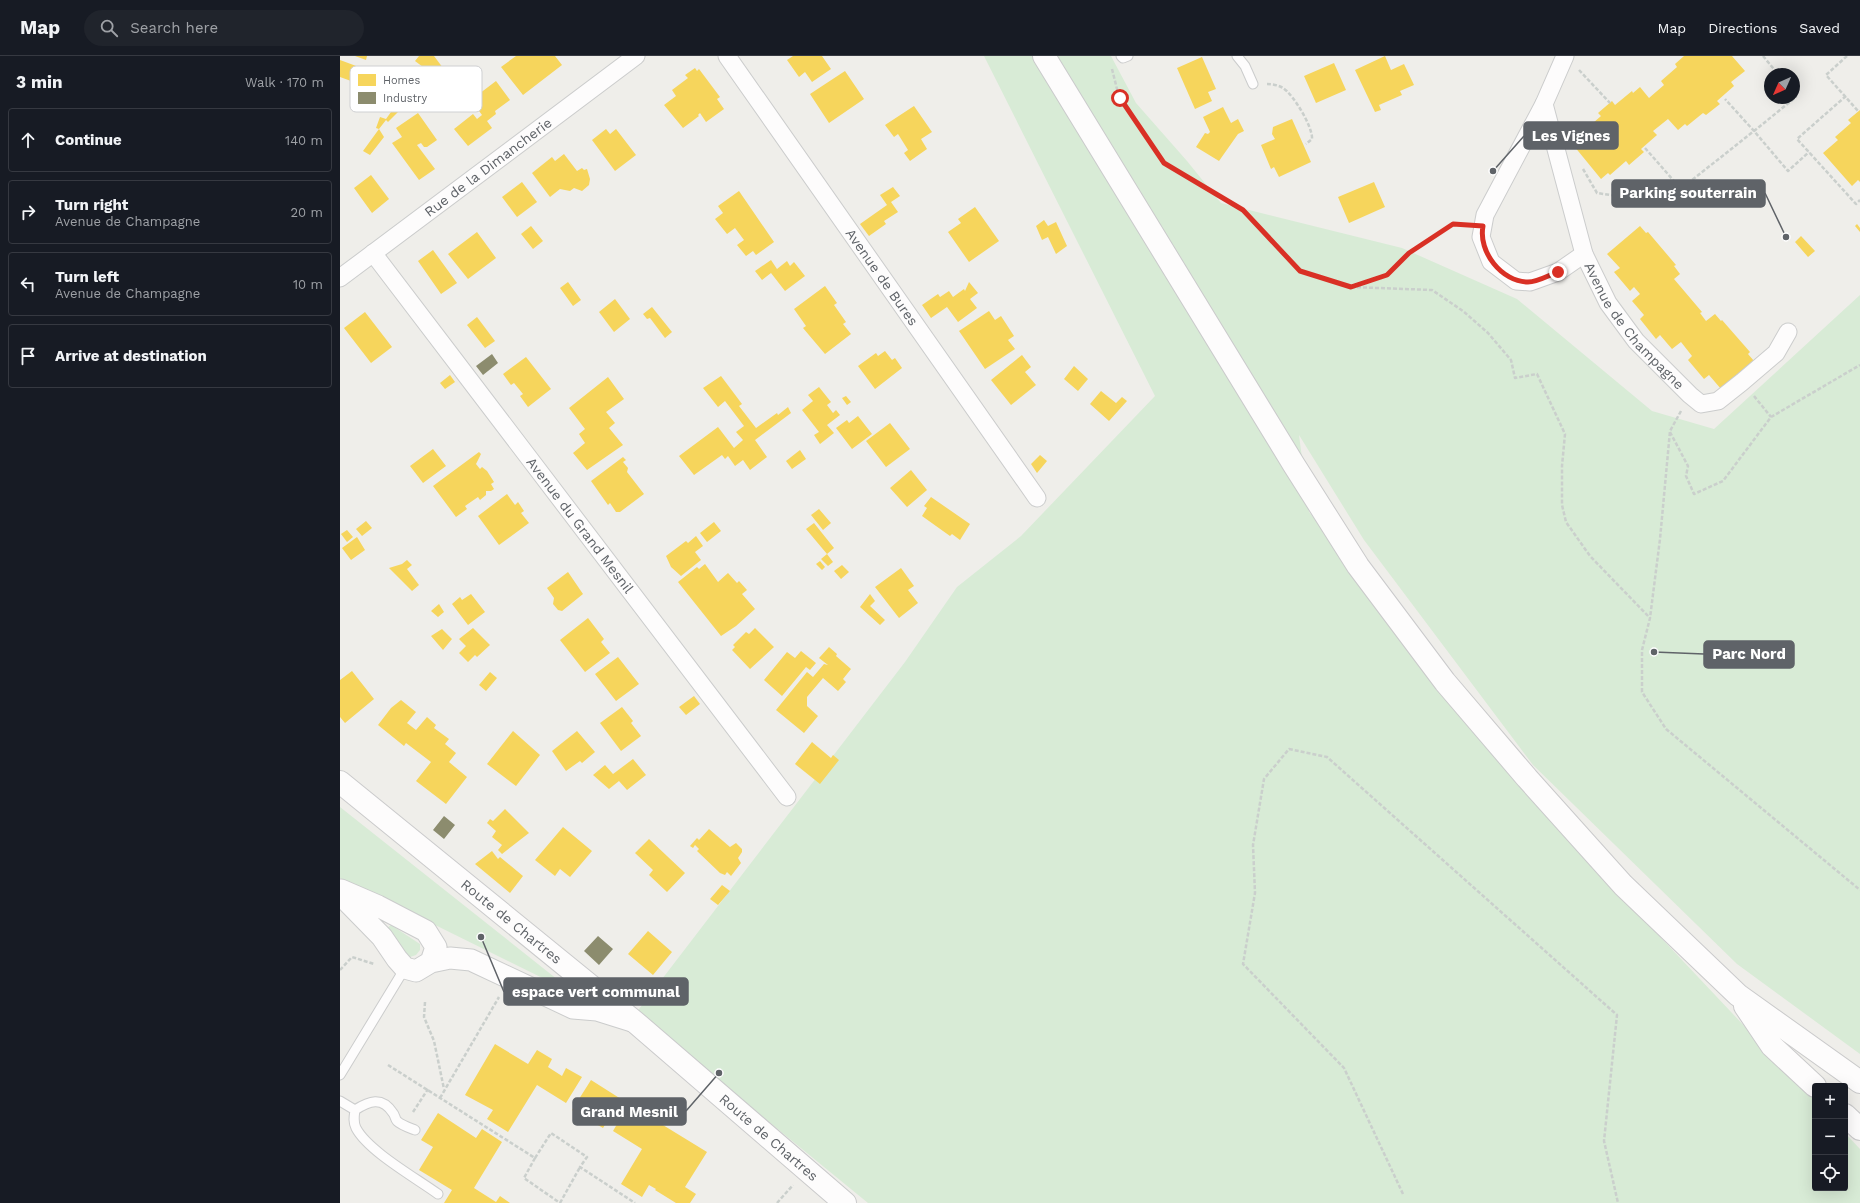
<!DOCTYPE html>
<meta charset="utf-8">
<style>
body{margin:0;font-family:"Work Sans",sans-serif;background:#20242c;color:#f1f3f6}
.controls{position:absolute;right:12px;bottom:12px;display:grid;overflow:hidden;border-radius:4px;box-shadow:0 4px 16px #0002}
.controls button{width:36px;height:36px;display:grid;place-items:center;padding:0;border:0;border-bottom:1px solid #363941;background:#171b24;color:#f1f3f6;font:20px sans-serif}
.compass{position:absolute;left:1424px;top:12px;width:36px;height:36px;border-radius:50%;background:#171b24;box-shadow:0 4px 16px #0002;rotate:225deg}
.stop{position:absolute;width:12px;height:12px;margin:-9px;border:3px solid #d93025;border-radius:50%;background:#fff}
.stop.end{background:#d93025;border-color:#fff;box-shadow:0 1px 4px #0008}
.list{margin:0;padding:0;list-style:none}
h2{display:flex;justify-content:space-between;align-items:center;height:52px;margin:0;padding:0 16px;font-size:17px}
h2 small{font-size:13px;font-weight:400;color:#9ea1a6}
.list li{display:grid;grid-template-columns:26px 1fr auto;gap:12px;align-items:center;box-sizing:border-box;height:64px;margin:0 8px 8px;padding:0 8px;border:1px solid #363941;border-radius:4px}
.list b{display:block;font-size:15px;white-space:nowrap}
.list p{margin:0;font-size:13px;white-space:nowrap;color:#9ea1a6}
.list em{font-size:13px;font-style:normal;color:#9ea1a6}
.icon{flex:none;width:22px;height:22px;fill:none;stroke:currentColor;stroke-width:2;stroke-linecap:round;stroke-linejoin:round}
.map{position:relative;flex:none;width:1520px;height:1147px;overflow:hidden}
header{display:flex;align-items:center;gap:24px;box-sizing:border-box;height:56px;padding:0 20px;background:#171b24;border-bottom:1px solid #363941}
header strong{font-size:19px}
nav{display:flex;gap:22px;margin-inline-start:auto;font-size:14px}
.search{width:280px;height:36px;background:#20242c;display:flex;align-items:center;gap:10px;box-sizing:border-box;padding:0 14px;border-radius:22px;color:#9ea1a6;font-size:15px}
main{display:flex}
aside{flex:1;background:#171b24}
.map>svg:first-child{display:block}
.green{fill:#d8ebd6}
.homes{fill:#f6d55c}
.industry{fill:#8c8c6e}
.lines{fill:none;stroke-linecap:round;stroke-linejoin:round}
.service-casing{stroke:#cbcccc;stroke-width:11}
.minor-casing{stroke:#cbcccc;stroke-width:19}
.tertiary-casing{stroke:#cbcccc;stroke-width:23}
.secondary-casing{stroke:#cacacb;stroke-width:24}
.path{stroke:#cacfcc;stroke-width:2.5;stroke-dasharray:4 2;stroke-linecap:butt}
.service{stroke:#fdfcfc;stroke-width:9}
.minor{stroke:#fdfcfc;stroke-width:17}
.tertiary{stroke:#fdfcfc;stroke-width:21}
.secondary{stroke:#fdfcfc;stroke-width:22}
.route{stroke:#d93025;stroke-width:5}
.labels{text-anchor:middle;dominant-baseline:central;stroke-width:4;stroke-linejoin:round;paint-order:stroke}
.street-label{font-size:14px;fill:#5f6368;stroke:#fff}
.key{fill:#fff;stroke:#cfd0d2;stroke-width:1}
.key-label{font-size:11px;fill:#5f6368}
.leader{fill:none;stroke:#5f6368;stroke-width:1.5}
.callout-dot{fill:#5f6368;stroke:#fff;stroke-width:1.5}
.callout{fill:#5f6368;stroke:#5f6368;stroke-width:1.5}
.callout-label{font-size:15px;text-anchor:middle;font-weight:bold;fill:#fff}
</style>
<header>
<strong>Map</strong>
<div class="search"><svg class="icon" aria-label="search" viewBox="0 0 24 24"><circle cx="10" cy="10" r="6"/><path d="M15 15l6 6"/></svg>Search here</div>
<nav><a>Map</a><a>Directions</a><a>Saved</a></nav>
</header>
<main>
<aside>
<h2>3 min<small>Walk · 170 m</small></h2>
<ul class="list">
<li><svg class="icon" aria-label="ahead" viewBox="0 0 24 24"><path d="M12 20V5M6 11l6-6 6 6"/></svg><div><b>Continue</b></div><em>140 m</em></li>
<li><svg class="icon" aria-label="right" viewBox="0 0 24 24"><path d="M7 20v-9h11M14 6l5 5-5 5"/></svg><div><b>Turn right</b><p>Avenue de Champagne</p></div><em>20 m</em></li>
<li><svg class="icon" aria-label="left" viewBox="0 0 24 24"><path d="M17 20v-9H6M10 6l-5 5 5 5"/></svg><div><b>Turn left</b><p>Avenue de Champagne</p></div><em>10 m</em></li>
<li><svg class="icon" aria-label="arrive" viewBox="0 0 24 24"><path d="M6 21V4h12l-3 4 3 4H6"/></svg><div><b>Arrive at destination</b></div></li>
</ul>
</aside>
<div class="map">
<svg width="1520" height="1147" viewBox="0 0 1520 1147">
<rect width="100%" height="100%" fill="#efeeea"/>
<path class="green" d="M644,0H771L796,47L847,105L881,147L1062,192L1177,243L1312,355L1374,373L1520,239V998L1397,908L1193,709L1024,484L959,379L969,456L1276,834L1475,1045V1132H1505V1077L1520,1093V1147H528L296,957L565,606L617,531L681,480L815,340Z
M0,751L237,939L0,822Z
M51,869L80,888V894L76,899L70,901L64,896L47,872Z"/>
<path class="homes" d="M15,0H27L26,4Z
M79,0H94L106,16L89,30L93,35L79,45L77,42L68,46L48,66L46,64L39,73L36,72L40,61L46,63L83,11L75,5Z
M176,0H215L222,9L183,39L161,11Z
M453,0H482L491,13L472,26L465,16L459,21L447,4Z
M1045,0L1051,14L1064,8L1074,29L1060,35L1062,39L1039,49L1041,54L1035,56L1015,14Z
M1344,0H1392L1405,15L1391,26L1394,30L1377,45L1380,48L1366,59L1363,57L1347,70L1345,68L1338,74L1328,63L1313,75L1317,79L1301,93L1304,96L1289,109L1286,105L1270,119L1268,117L1261,123L1234,90L1248,78L1245,74L1261,60L1258,57L1272,45L1275,49L1292,35L1293,37L1300,31L1309,42L1324,29L1321,25L1337,11L1335,8Z
M862,1L876,33L868,36L872,45L855,53L837,12Z
M0,4L27,14L22,29L0,21Z
M994,7L1006,34L976,47L964,20Z
M355,12L357,15L359,13L380,41L377,43L384,53L366,66L360,57L358,59L359,60L343,72L324,49L336,40L332,34L348,22L345,19Z
M505,15L524,43L489,67L470,38Z
M156,25L170,44L155,55L156,58L147,65L152,72L128,90L114,73L133,58L137,63L142,59L131,44Z
M574,50L592,76L581,83L587,93L570,105L564,97L568,94L558,78L554,81L545,69Z
M883,51L891,67L898,63L904,75L898,78L879,105L856,91L865,77L868,78L870,76L863,61Z
M1520,54V126L1518,124L1512,130L1483,97L1498,84L1495,81L1511,67L1508,64Z
M78,57L97,84L87,91H84L81,87L77,89L95,113L79,124L52,87L62,81L56,72Z
M952,63L971,106L939,121L934,111L931,113L921,89L935,83L932,78L933,71Z
M39,73L44,81L30,99L23,95Z
M266,73L270,78L276,73L296,99L275,115L252,84Z
M224,98L237,115L242,112L244,114L247,113L250,123L249,129L242,135L234,132L230,135L220,133L210,141L192,117L212,101L215,105Z
M31,119L49,143L32,157L14,132Z
M182,126L197,146L177,161L162,141Z
M1034,126L1045,151L1009,167L998,141Z
M553,131L560,140L551,146L558,156L544,165L546,168L529,180L520,168L547,149L540,139Z
M399,135L434,186L416,199L413,195L406,200L397,189L404,184L395,172L387,178L375,163L383,157L378,150Z
M635,151L659,185L629,206L608,176L621,167L618,163Z
M704,164L708,170L716,166L727,190L716,198L708,181L702,184L696,170Z
M1517,168L1520,172V176L1515,170Z
M191,170L203,185L193,193L181,178Z
M1300,170L1306,177L1308,176L1336,209L1334,210L1340,218L1334,223L1362,256L1360,257L1366,265L1375,258L1381,265L1382,264L1410,296L1408,298L1414,305L1381,333L1369,319L1364,323L1348,304L1352,300L1341,286L1332,293L1320,279L1316,283L1300,263L1304,259L1292,245L1300,238L1294,231L1290,235L1274,216L1280,212L1267,198Z
M137,176L156,202L128,223L108,198Z
M1461,180L1475,195L1468,201L1455,186Z
M93,194L117,227L101,238L78,205Z
M431,204L437,213L447,205L450,210L454,206L465,220L445,235L431,217L422,224L415,215Z
M228,226L241,244L233,250L220,232Z
M629,226L638,237L630,243L637,252L618,266L607,251L591,262L582,249L598,238L600,241L609,235L613,241L624,233L625,235Z
M485,230L497,247L494,249L506,266L503,268L511,278L485,298L463,272L466,270L454,253Z
M275,243L290,263L274,276L259,256Z
M312,251L332,276L325,282L310,262L307,263L303,258Z
M649,255L655,264L661,260L674,280L668,284L675,293L645,313L619,275Z
M25,256L52,291L31,307L4,272Z
M137,261L155,285L145,292L127,269Z
M545,295L552,304L555,302L562,312L535,333L518,310L536,297L538,300Z
M682,299L691,311L685,316L696,329L671,349L651,324Z
M186,301L211,333L188,351L180,340L183,338L174,327L171,329L163,318Z
M734,310L748,323L738,335L724,323Z
M110,319L115,326L105,333L100,327Z
M381,320L402,348L399,350L416,372L437,357L438,359L448,351L451,357L415,384L427,401L410,414L403,404L395,410L388,400L385,403L382,399L354,419L339,400L378,371L394,392L403,384L396,376L404,370L385,345L378,351L363,332Z
M268,321L284,343L266,356L275,367L269,372L283,389L247,414L233,397L245,387L239,378L245,373L229,352Z
M479,331L491,346L487,349L493,357L496,354L500,359L487,369L494,377L480,388L474,379L479,376L462,354L473,345L468,339Z
M761,335L776,347L782,341L787,345L769,365L750,348Z
M506,340L511,346L507,349L502,342Z
M518,360L532,378L512,393L496,372L507,364L509,367Z
M550,367L570,393L546,411L526,385Z
M93,393L106,410L83,427L70,410Z
M460,394L466,403L452,413L446,405Z
M139,396L141,398L136,408L140,413L142,411L147,415L154,426L151,428L154,433L151,435H146V439L140,444L138,441L125,450L127,453L116,461L93,430Z
M700,399L707,405L697,417L691,408Z
M283,401L286,404L283,406L288,412L287,416L304,438L280,456H276L270,447L268,449L251,425Z
M571,414L587,434L567,451L550,432Z
M167,438L175,449L178,446L184,455L181,457L189,467L159,489L138,460Z
M591,441L630,468L620,484L612,478L610,480L582,460L587,452L584,450Z
M479,453L491,467L483,474L471,459Z
M26,465L32,472L22,480L16,473Z
M374,466L381,475L367,486L360,477Z
M474,467L494,492L487,498L466,473Z
M7,474L13,481L7,486L1,478Z
M356,480L363,490L355,496L361,504L341,520L331,511L326,500L346,485L348,487Z
M17,481L25,494L11,504L2,492Z
M487,498L493,506L488,510L481,503Z
M67,504L72,509L67,513L79,529L72,535L49,512L62,508Z
M480,505L485,511L482,514L476,508Z
M365,508L378,526L388,517L397,527L399,525L407,534L402,538L415,553L396,570L381,580L338,526L357,511L359,513Z
M502,509L509,516L501,523L494,515Z
M561,512L574,530L568,534L578,547L559,562L535,531Z
M228,516L243,538L222,555L218,554L213,548L214,542L207,532Z
M131,538L145,556L128,569L112,548L120,541L122,544Z
M530,538L535,545L530,550L545,564L540,569L520,551Z
M99,548L104,556L98,561L91,555Z
M248,562L264,583L261,586L270,597L245,616L220,584Z
M133,572L150,589L137,601L135,599L128,606L119,597L126,590L119,583Z
M415,572L434,591L410,613L392,594L395,591L393,589L406,576L409,578Z
M102,573L112,583L103,594L91,580Z
M489,591L497,598L496,600L511,613L503,623L506,626L498,635L483,622L467,641V650L478,660L464,677L436,654L467,616L473,621L484,608L488,609L479,602Z
M461,595L476,607L470,614L466,611L442,640L424,624L447,596L455,602Z
M278,601L299,628L276,645L255,618Z
M12,615L34,643L5,667L0,661V624Z
M150,616L157,622L146,635L139,629Z
M354,640L360,648L346,659L339,651Z
M61,644L76,656L67,667L76,674L87,661L96,669L94,672L109,683L105,688L116,697L109,706L127,721L106,748L76,725L91,706L66,687L64,690L38,669L51,652Z
M282,651L293,665L291,667L301,680L281,695L260,667Z
M173,675L200,699L176,730L147,708Z
M237,675L255,696L242,707L240,705L226,715L212,695Z
M472,686L491,702L493,699L499,704L480,728L455,708Z
M293,703L306,719L287,734L279,725L269,733L253,719L265,709L273,718Z
M165,753L189,777L162,798L158,794L162,789L152,781L156,775L147,767L150,763L153,765Z
M223,771L252,795L230,821L220,813L215,820L195,804Z
M369,773L390,791L396,787L402,793V796L398,802L401,807L391,820L387,816L385,819L380,817L357,795L359,793L355,789L353,792L350,790L357,782L359,784Z
M309,783L345,817L327,836L309,819L313,814L295,797Z
M152,795L158,803L160,801L183,820L170,837L135,808Z
M382,829L390,835L378,849L370,843Z
M308,875L332,896L313,919L288,898Z
M155,988L188,1008L197,994L212,1003L208,1011L222,1020L226,1012L242,1021L226,1047L197,1029L168,1076L147,1063L153,1054L125,1039Z
M251,1024L281,1043L263,1072L232,1054Z
M290,1046L306,1055L303,1059L317,1067L318,1066L367,1096L345,1131L356,1138L350,1147H336L315,1134L316,1133L309,1129L302,1141L281,1128L302,1093L273,1075Z
M98,1057L136,1082L142,1073L162,1086L134,1132L156,1146L160,1140L170,1147H104L112,1134L79,1114L93,1091L81,1084Z"/>
<path class="industry" d="M152,298L158,307L143,319L136,310Z
M104,760L115,769L104,783L93,774Z
M258,880L273,893L259,909L244,895Z"/>
<g class="lines">
<g class="service-casing">
<path id="service" d="M781,0L783,2L788,0
M897,0L905,10L913,28
M0,1019L65,912
M0,1045L15,1054C29,1045 42,1040 53,1057C55,1059 55,1063 57,1065C61,1069 70,1072 75,1074
M15,1054C14,1061 13,1066 16,1072C28,1095 76,1122 98,1138"/>
</g>
<g class="minor-casing">
<g id="minor">
<path id="s1" d="M387,0L697,442"/>
<path id="s2" d="M1225,0L1204,48L1244,198L1268,247L1296,285L1350,339L1361,348L1378,345L1402,326L1436,297L1448,276"/>
<path d="M1204,48L1145,159L1141,181L1151,206L1176,225L1190,226L1218,216L1244,198"/>
<path id="s3" d="M33,197L447,741"/>
<path id="s4" d="M0,222L296,0"/>
</g>
</g>
<g class="tertiary-casing">
<path id="tertiary" d="M1,834L38,850L86,875L96,891L91,906
M0,838L42,881L57,903L65,912L76,915L91,906L110,902L131,904L233,952L257,954L292,965"/>
</g>
<g class="secondary-casing">
<g id="secondary">
<path d="M704,0L954,409L1018,510L1105,626L1187,722L1283,829L1398,939L1520,1026"/>
<path id="s5" d="M0,726L295,966L505,1147"/>
<path d="M1405,950L1432,990L1475,1030"/>
<path d="M1505,1059L1520,1073"/>
</g>
</g>
<path class="path" d="M1423,0L1438,18
M1507,0L1486,19L1518,55
M772,13L779,41L824,107L903,154L960,215L1011,231L1047,219L1069,197L1113,168L1125,169
M1239,14L1270,47
M927,28C932,28 938,29 943,32C953,38 973,71 972,83L966,88
M1454,38L1456,41L1414,75L1448,115L1469,96
M1506,40L1457,83L1516,148L1520,144
M1305,92L1341,133
M1243,113L1257,137L1323,147L1414,75L1385,43
M1011,231L1092,234L1123,255L1148,277L1171,304L1175,322L1197,318L1225,378L1222,410V449L1226,466L1250,500L1310,562
M1414,340L1431,361
M1341,355L1330,375L1320,483L1310,562L1302,594V636L1326,673L1520,834
M1330,376L1348,410L1346,420L1354,438L1383,425L1431,361L1520,309
M0,914L12,901L34,908
M85,946L84,961L94,985L104,1033
M48,1009L195,1102L211,1077L247,1101L240,1111L295,1147
M100,1042L159,941
M73,1056L88,1033
M195,1102L184,1122L220,1147
M1063,1138L1004,1012L903,908L915,837L913,789L924,723L949,693L987,701L1277,959L1264,1085L1278,1147
M220,1147L240,1111
M437,1147L453,1129"/>
<use href="#service" class="service"/>
<use href="#minor" class="minor"/>
<use href="#tertiary" class="tertiary"/>
<use href="#secondary" class="secondary"/>
</g>
<g class="lines">
<path class="route" d="M780,42L824,107L903,154L960,215L1011,231L1047,219L1069,197L1113,168L1143,170C1138,196 1162,226 1188,226C1198,226 1209,219 1218,216"/>
</g>
<g class="labels">
<g class="street-label">
<text stroke="none"><textPath href="#s4" startOffset="185">Rue de la Dimancherie</textPath></text>
<text stroke="none"><textPath href="#s1" startOffset="270">Avenue de Bures</textPath></text>
<text stroke="none"><textPath href="#s2" startOffset="296">Avenue de Champagne</textPath></text>
<text stroke="none"><textPath href="#s3" startOffset="342">Avenue du Grand Mesnil</textPath></text>
<text stroke="none"><textPath href="#s5" startOffset="221">Route de Chartres</textPath></text>
<text stroke="none"><textPath href="#s5" startOffset="557">Route de Chartres</textPath></text>
</g>
</g>
<rect x="10" y="10" width="132" height="46" rx="6" class="key"/>
<rect x="18" y="18" width="18" height="12" fill="#f6d55c"/>
<rect x="18" y="36" width="18" height="12" fill="#8c8c6e"/>
<g class="key-label">
<text x="43" y="28">Homes</text>
<text x="43" y="46">Industry</text>
</g>
<path class="leader" d="M1153 115L1184 80M1446 181L1425 137M1314 596L1364 598M141 881L164 936M379 1017L346 1055"/>
<g class="callout-dot">
<circle cx="1153" cy="115" r="4"/>
<circle cx="1446" cy="181" r="4"/>
<circle cx="1314" cy="596" r="4"/>
<circle cx="141" cy="881" r="4"/>
<circle cx="379" cy="1017" r="4"/>
</g>
<g class="callout">
<rect x="1184" y="66" width="94" height="27" rx="4"/>
<rect x="1272" y="124" width="153" height="27" rx="4"/>
<rect x="1364" y="585" width="90" height="27" rx="4"/>
<rect x="164" y="922" width="184" height="27" rx="4"/>
<rect x="233" y="1042" width="113" height="27" rx="4"/>
</g>
<g class="callout-label">
<text x="1231" y="85">Les Vignes</text>
<text x="1348" y="142">Parking souterrain</text>
<text x="1409" y="603">Parc Nord</text>
<text x="256" y="941">espace vert communal</text>
<text x="289" y="1061">Grand Mesnil</text>
</g>
</svg>
<div class="controls">
<button>+</button>
<button>−</button>
<button><svg class="icon" aria-label="locate" viewBox="0 0 24 24"><circle cx="12" cy="12" r="6"/><path d="M12 2v4M12 18v4M2 12h4M18 12h4"/></svg></button>
</div>
<svg class="compass" viewBox="-18 -18 36 36"><path d="M0-13l5 13h-10z" fill="#e53935"/><path d="M0 13l5-13h-10z" fill="#9ea1a6"/></svg>
<div class="stop" style="left:780px;top:42px"></div>
<div class="stop end" style="left:1218px;top:216px"></div>
</div>
</main>
